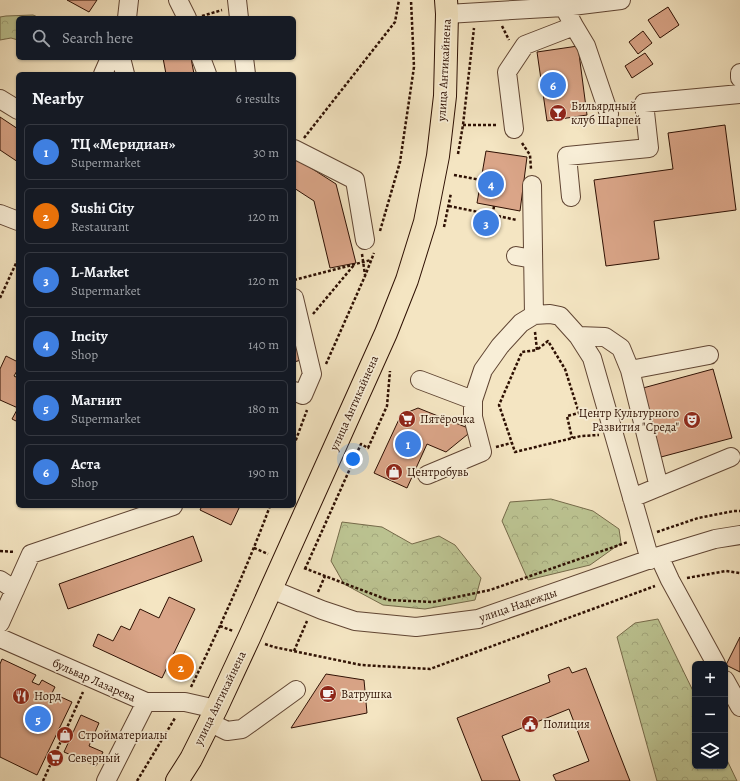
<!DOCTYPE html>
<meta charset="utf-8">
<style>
body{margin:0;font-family:Alegreya,serif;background:#242831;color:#f1f3f6}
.controls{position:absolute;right:12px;bottom:12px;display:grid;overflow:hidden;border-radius:6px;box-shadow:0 1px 3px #0004}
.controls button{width:36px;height:36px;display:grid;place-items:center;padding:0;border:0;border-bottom:1px solid #363941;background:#171b24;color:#f1f3f6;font:20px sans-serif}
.you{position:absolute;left:353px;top:459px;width:14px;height:14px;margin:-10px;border:3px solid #fff;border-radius:50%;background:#1a73e8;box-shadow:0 0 0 6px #1a73e833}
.badge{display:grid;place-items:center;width:26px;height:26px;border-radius:50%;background:#0b8043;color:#fff;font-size:13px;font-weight:700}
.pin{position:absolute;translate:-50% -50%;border:2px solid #fff;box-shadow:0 1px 4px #0006}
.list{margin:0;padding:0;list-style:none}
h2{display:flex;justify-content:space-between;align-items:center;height:52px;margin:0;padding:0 16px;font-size:17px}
h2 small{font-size:13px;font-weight:400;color:#9ea1a6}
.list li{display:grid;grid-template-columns:26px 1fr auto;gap:12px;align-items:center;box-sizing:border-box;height:56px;margin:0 8px 8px;padding:0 8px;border:1px solid #363941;border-radius:6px}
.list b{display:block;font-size:15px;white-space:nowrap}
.list p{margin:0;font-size:13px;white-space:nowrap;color:#9ea1a6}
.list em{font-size:13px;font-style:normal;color:#9ea1a6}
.icon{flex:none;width:22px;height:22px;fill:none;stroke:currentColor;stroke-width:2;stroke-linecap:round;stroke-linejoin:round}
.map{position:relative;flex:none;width:740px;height:781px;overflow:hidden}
.search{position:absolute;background:#171b24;box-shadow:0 1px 3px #0004;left:16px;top:16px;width:280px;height:44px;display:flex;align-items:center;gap:10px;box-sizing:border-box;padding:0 14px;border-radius:6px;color:#9ea1a6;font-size:15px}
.panel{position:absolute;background:#171b24;box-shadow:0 1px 3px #0004;left:16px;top:72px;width:280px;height:436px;border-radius:6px}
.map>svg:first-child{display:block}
.forest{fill:url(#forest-crowns);stroke:#756a4a}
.building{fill:#daa588;stroke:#2e1003}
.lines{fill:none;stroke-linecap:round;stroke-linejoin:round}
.minor-casing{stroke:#604533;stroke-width:20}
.major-casing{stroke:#2e1003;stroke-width:24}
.path{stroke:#2e1003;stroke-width:2.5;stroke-dasharray:3 2;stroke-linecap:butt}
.minor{stroke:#f8eed7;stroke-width:18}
.major{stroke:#f4e5c2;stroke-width:22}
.labels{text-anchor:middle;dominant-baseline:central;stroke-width:3.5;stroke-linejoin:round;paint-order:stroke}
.street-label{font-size:12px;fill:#2e1003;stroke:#f8eed7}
.poi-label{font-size:12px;fill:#2e1003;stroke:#f8eed7;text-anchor:start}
</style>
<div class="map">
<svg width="740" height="781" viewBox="0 0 740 781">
<defs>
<pattern id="forest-crowns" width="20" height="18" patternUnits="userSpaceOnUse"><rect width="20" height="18" fill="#bcc492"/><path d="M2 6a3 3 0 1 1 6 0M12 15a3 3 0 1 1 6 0" fill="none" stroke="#a2a77c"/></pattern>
</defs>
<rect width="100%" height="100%" fill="#f4e5c2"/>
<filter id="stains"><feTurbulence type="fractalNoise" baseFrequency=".005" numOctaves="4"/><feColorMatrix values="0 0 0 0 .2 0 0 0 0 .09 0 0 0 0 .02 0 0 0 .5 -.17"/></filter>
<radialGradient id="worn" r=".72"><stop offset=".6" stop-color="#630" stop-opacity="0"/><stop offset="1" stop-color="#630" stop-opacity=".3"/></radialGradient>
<path class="forest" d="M33,15L40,18H18V40L11,38L0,40V17L6,16Z
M551,499L593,511L619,529L621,543L590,565L528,580L502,521L510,502Z
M342,522L382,527L412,544L439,536L455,545L481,578L475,600L425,609L383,605L344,584L331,561Z
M658,619L695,695V766H725V756L737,781H657L617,637L635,623Z"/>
<path class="building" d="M67,0H97L89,12Z
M668,7L679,25L660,38L648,20Z
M643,31L652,43L638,54L629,42Z
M578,46L587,115L547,121L537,52Z
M645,53L653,64L632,78L625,66Z
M163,58H191L194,74H166Z
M0,117L18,129V162L0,150Z
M725,125L736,210L654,221L659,259L606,266L594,180L673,169L668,133Z
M486,151L527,157L520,211L477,203Z
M297,159L336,184L356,263L330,268L314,201L294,188V163Z
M294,335L301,360L294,362Z
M6,356L18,362V369L14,376L18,378V422L12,419L18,408L0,400V369Z
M713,369L732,438L661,457L643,388Z
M418,408L473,430L446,452L427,444L407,488L374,473L401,415Z
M202,506H240L231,525L200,510Z
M193,536L202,561L68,609L59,584Z
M169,597L195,609L162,678L93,646L98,634L113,641L121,626L130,630L140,609L159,618Z
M740,637V672L726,665Z
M2,659L36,675L32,682L39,685L42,680L55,687L52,693L72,702L37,775L0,757V664Z
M569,667L572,673L586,668L630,781H556L553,775L589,761L569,709L502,736L520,781H482L457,718L550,682L548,675Z
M326,674L364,680L367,713L291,728Z
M81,715L99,723L89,746L103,752L96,766L64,752Z"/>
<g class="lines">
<g class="minor-casing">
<path id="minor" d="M178,0L187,18
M237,0L239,18
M447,14L564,7L621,0
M127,18L129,0
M574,26L586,46L609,114
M121,58L125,74
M201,58L207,74
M244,58L246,74
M740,73V78
M103,74L110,58
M0,99L18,110
M514,129L507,72L525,45L574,26L564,7
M294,149L355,180L365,240
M532,185L534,315
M571,197L567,156L649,148L644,103L740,94
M0,214L18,221
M516,256L533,259
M294,298L312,374L303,395L294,391
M578,336L605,337L621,348L630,370L709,355
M630,370L659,487
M420,380L473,400
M427,475L482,452L473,417V400L483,370L500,346L521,323L534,315L550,314L560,316L578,336L592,358L650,560
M632,498L731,457
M659,556L670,580L716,664
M0,580L15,590
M271,589L322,610L355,621L416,627L478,619L659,556L715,539L740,535
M0,623L31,554L173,506
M0,638L146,702H185L216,709
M725,680L740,707
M209,722L227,731L242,729L296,690
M106,781L146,702"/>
</g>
<g class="major-casing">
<path id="major" d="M177,781L191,759L216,709L249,638L386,333L407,280L425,222L438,156L445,96L447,14L446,0"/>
</g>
<path class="path" d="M202,16L222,10
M502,26L509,40
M463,125H497
M304,138L395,22L399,0
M522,143L530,155L531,169
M458,154L463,125L474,28
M454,175L481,180
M449,206L517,220
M444,227L451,193
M380,231L400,162L414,67L411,0
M490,234L494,206
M362,254L365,275
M294,280L371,260
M0,298L18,259
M313,314L354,265
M535,332L537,350L522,352L499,405L515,452L581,436L599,435
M538,349L548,341L565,369L579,413L567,416L572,438
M326,364L365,276L374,253
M294,445L307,410
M496,447L511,443
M657,532L698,518L734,511H740
M254,548L268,554
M0,551L15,552
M304,568L388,600L433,602L490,590L628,542
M305,569L361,444L368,448L387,406L390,371
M687,578L726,571L740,573
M318,592L325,576
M220,626L233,631
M265,644L274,647L361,665L430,669L655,586
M294,651L307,621
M191,687C220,627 247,568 270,506
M43,781L83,692
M137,781L175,718"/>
<use href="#minor" class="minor"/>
<use href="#major" class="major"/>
</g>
<defs>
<g id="bar-disc" transform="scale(0.9)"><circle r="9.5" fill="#8f2418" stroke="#f8eed7"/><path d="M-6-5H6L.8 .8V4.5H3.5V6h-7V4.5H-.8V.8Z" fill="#fff"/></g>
<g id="supermarket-disc" transform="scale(0.9)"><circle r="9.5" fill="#8f2418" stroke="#f8eed7"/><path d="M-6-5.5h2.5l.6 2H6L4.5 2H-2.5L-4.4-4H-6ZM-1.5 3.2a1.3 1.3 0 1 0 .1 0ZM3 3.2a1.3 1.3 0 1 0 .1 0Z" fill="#fff"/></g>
<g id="theatre-disc" transform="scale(0.9)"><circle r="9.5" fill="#8f2418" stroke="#f8eed7"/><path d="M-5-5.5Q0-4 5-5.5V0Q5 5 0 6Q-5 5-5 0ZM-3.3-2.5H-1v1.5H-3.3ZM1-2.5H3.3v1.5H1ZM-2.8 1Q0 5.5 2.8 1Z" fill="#fff"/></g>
<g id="shop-disc" transform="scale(0.9)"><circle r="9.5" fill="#8f2418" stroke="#f8eed7"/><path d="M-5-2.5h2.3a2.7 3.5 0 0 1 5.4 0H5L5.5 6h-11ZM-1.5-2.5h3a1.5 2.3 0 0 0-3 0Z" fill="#fff"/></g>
<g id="cafe-disc" transform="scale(0.9)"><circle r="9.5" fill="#8f2418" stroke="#f8eed7"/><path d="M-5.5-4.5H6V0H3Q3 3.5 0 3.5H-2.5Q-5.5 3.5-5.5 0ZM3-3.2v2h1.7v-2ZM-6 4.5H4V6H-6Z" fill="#fff"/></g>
<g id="restaurant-disc" transform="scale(0.9)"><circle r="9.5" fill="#8f2418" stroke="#f8eed7"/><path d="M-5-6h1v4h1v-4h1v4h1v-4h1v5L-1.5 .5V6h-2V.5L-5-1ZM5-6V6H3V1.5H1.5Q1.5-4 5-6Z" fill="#fff"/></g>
<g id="civic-disc" transform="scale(0.9)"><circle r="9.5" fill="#8f2418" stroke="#f8eed7"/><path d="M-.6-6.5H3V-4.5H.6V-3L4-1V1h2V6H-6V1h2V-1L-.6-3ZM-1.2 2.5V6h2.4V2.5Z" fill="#fff"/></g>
</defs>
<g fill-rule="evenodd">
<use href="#bar-disc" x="558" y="113"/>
<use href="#supermarket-disc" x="407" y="419"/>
<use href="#theatre-disc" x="692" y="420"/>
<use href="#shop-disc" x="394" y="472"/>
<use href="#cafe-disc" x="328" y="694"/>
<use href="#restaurant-disc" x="21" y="696"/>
<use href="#civic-disc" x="530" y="724"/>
<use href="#shop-disc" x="65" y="735"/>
<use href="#supermarket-disc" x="55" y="758"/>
</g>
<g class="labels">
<g class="street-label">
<text transform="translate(444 70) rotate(-87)">улица Антикайнена</text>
<text transform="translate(354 403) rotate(-66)">улица Антикайнена</text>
<text transform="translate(518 605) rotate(-19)">улица Надежды</text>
<text transform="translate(94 680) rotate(24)">бульвар Лазарева</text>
<text transform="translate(220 698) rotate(-64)">улица Антикайнена</text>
</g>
<g class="poi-label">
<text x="571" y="106">Бильярдный<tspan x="571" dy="14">клуб Шарпей</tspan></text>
<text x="679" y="413" text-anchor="end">Центр Культурного<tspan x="679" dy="14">Развития "Среда"</tspan></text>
<text x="420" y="419">Пятёрочка</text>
<text x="407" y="472">Центробувь</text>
<text x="341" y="694">Ватрушка</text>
<text x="34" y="696">Норд</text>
<text x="543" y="724">Полиция</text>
<text x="78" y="735">Стройматериалы</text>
<text x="68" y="758">Северный</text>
</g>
</g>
<rect width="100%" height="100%" filter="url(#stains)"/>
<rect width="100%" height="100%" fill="url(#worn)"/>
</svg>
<div class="controls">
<button>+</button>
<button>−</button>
<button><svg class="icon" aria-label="layers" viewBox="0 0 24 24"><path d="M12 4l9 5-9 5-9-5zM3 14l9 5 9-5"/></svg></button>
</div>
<div class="you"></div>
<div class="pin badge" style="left:408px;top:444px;background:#3f7fe0">1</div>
<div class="pin badge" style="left:181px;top:667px;background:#e8710a">2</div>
<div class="pin badge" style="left:486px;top:223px;background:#3f7fe0">3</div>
<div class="pin badge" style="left:491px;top:184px;background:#3f7fe0">4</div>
<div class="pin badge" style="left:38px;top:719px;background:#3f7fe0">5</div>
<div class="pin badge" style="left:553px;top:85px;background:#3f7fe0">6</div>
<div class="search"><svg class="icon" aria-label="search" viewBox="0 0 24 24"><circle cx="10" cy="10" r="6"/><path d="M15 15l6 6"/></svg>Search here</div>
<section class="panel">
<h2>Nearby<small>6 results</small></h2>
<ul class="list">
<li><span class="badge" style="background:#3f7fe0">1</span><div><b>ТЦ «Меридиан»</b><p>Supermarket</p></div><em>30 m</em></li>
<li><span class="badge" style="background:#e8710a">2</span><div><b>Sushi City</b><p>Restaurant</p></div><em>120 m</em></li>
<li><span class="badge" style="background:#3f7fe0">3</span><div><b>L-Market</b><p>Supermarket</p></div><em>120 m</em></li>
<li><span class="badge" style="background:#3f7fe0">4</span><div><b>Incity</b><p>Shop</p></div><em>140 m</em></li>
<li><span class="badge" style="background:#3f7fe0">5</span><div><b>Магнит</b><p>Supermarket</p></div><em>180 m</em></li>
<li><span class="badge" style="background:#3f7fe0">6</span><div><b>Аста</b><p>Shop</p></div><em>190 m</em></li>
</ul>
</section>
</div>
